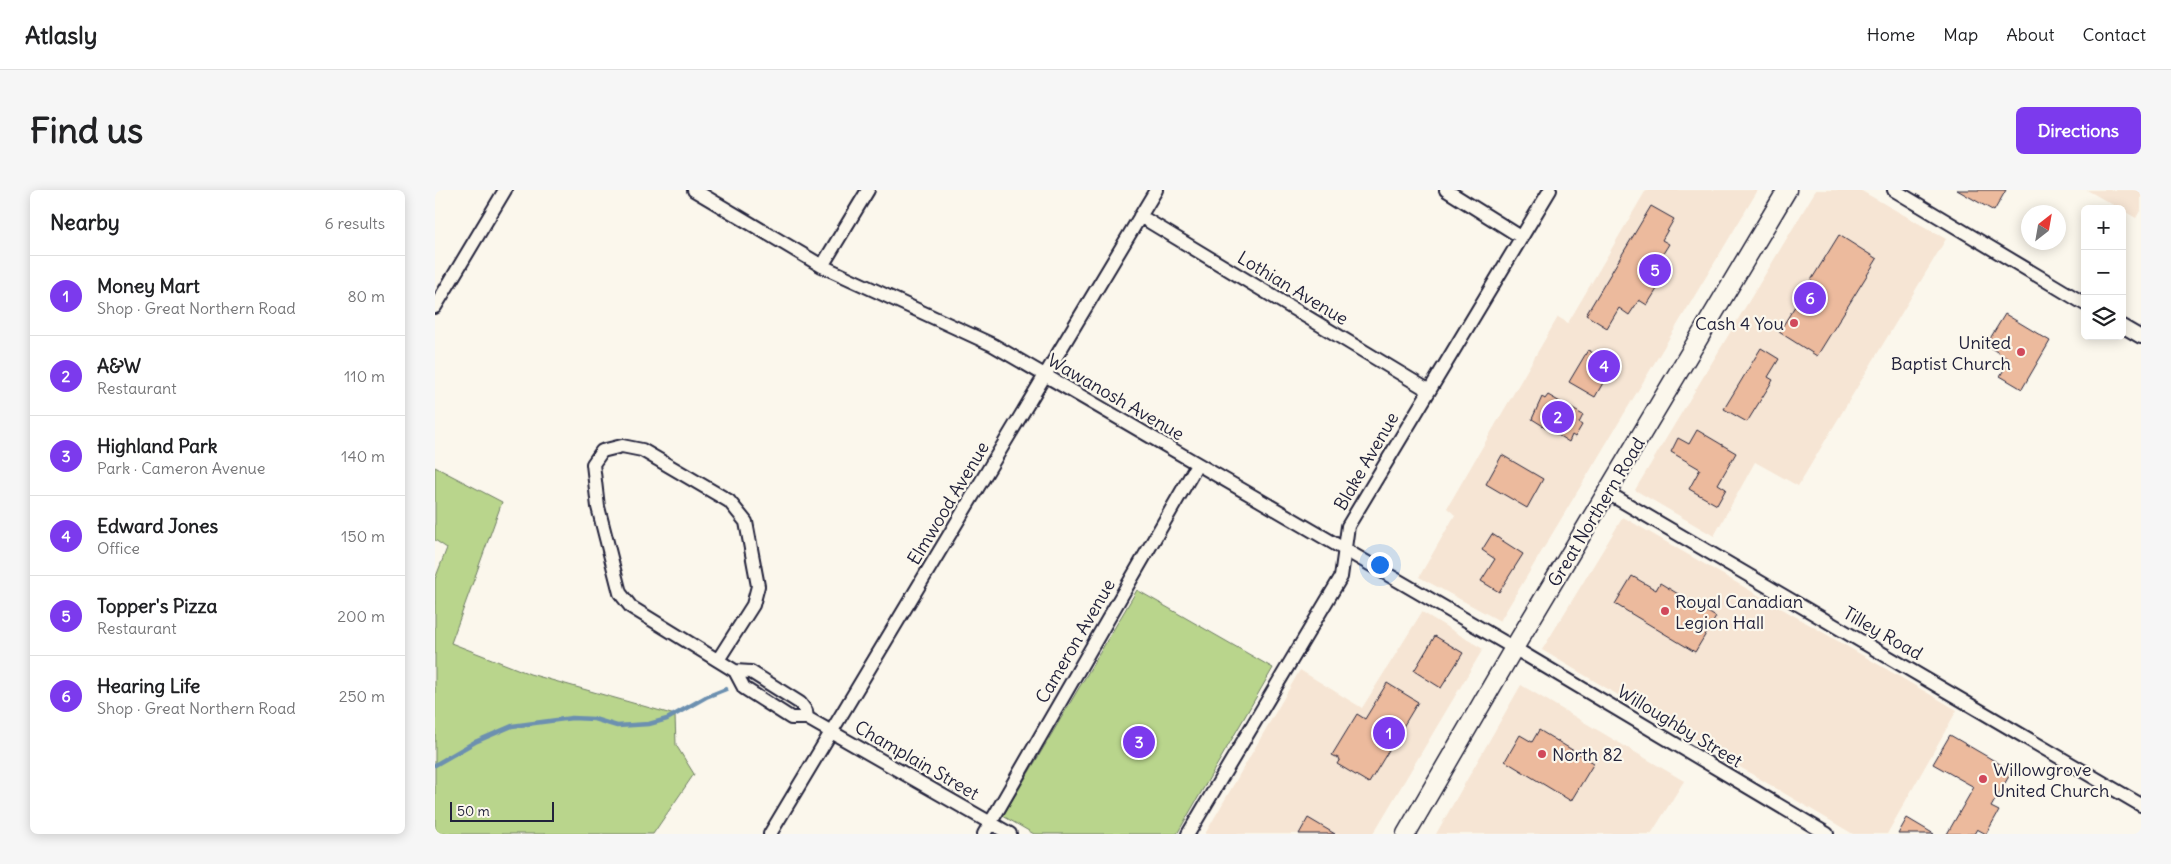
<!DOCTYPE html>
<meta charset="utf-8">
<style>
body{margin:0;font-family:Delius,sans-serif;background:#f6f6f6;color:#202124}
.controls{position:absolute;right:15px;top:15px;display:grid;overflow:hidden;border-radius:8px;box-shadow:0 2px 12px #0003}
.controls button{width:45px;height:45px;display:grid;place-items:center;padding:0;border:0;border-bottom:1px solid #e0e0e0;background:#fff;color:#202124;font:25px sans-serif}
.compass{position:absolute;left:1586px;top:15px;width:45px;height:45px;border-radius:50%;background:#fff;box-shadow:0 2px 12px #0003;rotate:31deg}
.scale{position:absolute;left:15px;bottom:12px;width:104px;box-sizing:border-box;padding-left:5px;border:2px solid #22223b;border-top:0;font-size:14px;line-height:18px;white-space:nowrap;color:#22223b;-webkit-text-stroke:4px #fbf7ec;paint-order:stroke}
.you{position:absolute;left:944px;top:374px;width:18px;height:18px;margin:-12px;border:4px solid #fff;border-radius:50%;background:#1a73e8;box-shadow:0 0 0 8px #1a73e833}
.badge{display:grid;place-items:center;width:32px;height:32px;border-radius:50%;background:#7c3aed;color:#fff;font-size:16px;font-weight:700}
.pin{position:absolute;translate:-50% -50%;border:2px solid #fff;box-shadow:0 1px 5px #0006}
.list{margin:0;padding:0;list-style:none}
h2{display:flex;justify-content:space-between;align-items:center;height:65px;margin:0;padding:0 20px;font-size:21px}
h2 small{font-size:16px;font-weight:400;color:#757577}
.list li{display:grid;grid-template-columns:32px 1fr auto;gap:15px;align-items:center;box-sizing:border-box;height:80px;padding:0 20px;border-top:1px solid #e0e0e0}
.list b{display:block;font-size:19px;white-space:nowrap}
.list p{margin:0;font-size:16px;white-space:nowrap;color:#757577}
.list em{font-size:16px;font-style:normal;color:#757577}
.icon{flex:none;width:28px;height:28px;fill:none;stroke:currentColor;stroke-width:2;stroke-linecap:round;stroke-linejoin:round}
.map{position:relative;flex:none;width:1706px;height:644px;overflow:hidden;border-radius:8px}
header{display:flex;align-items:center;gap:30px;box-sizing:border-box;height:70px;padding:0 25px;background:#fff;border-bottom:1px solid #e0e0e0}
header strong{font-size:24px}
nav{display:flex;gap:28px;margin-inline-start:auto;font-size:18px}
.intro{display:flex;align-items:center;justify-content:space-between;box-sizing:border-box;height:120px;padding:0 30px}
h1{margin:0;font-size:35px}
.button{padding:12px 22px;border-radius:8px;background:#7c3aed;color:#fff;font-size:18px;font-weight:700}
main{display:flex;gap:30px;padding:0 30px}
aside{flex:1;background:#fff;border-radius:8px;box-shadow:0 2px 12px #0003}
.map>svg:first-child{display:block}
.built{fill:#f6e5d4}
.green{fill:#b9d58c;stroke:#6e7c64}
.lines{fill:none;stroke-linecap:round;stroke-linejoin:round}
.stream{stroke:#6c90b0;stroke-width:4.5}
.building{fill:#ecba9d;stroke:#22223b}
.minor-casing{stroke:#22223b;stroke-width:16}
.secondary-casing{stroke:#22223b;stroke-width:21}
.minor{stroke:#fbf7ec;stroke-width:12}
.secondary{stroke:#fbf7ec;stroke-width:18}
.poi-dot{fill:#d1495b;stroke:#fbf7ec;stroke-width:2}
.labels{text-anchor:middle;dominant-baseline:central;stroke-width:4.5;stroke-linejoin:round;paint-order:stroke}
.street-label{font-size:18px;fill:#22223b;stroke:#fbf7ec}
.poi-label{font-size:18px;fill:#22223b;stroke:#fbf7ec;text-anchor:start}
</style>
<header>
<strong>Atlasly</strong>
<nav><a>Home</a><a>Map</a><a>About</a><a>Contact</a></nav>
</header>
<div class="intro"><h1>Find us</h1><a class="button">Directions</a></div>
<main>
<aside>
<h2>Nearby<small>6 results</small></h2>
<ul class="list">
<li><span class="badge">1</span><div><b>Money Mart</b><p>Shop · Great Northern Road</p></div><em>80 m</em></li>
<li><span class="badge">2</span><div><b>A&amp;W</b><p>Restaurant</p></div><em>110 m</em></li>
<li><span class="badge">3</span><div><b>Highland Park</b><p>Park · Cameron Avenue</p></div><em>140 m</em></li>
<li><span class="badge">4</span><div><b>Edward Jones</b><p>Office</p></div><em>150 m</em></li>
<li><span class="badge">5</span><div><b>Topper's Pizza</b><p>Restaurant</p></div><em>200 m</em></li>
<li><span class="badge">6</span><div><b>Hearing Life</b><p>Shop · Great Northern Road</p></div><em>250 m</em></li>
</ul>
</aside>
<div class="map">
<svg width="1706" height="644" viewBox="0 0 1706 644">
<rect width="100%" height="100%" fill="#fbf7ec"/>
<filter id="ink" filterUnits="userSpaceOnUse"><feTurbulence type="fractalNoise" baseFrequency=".02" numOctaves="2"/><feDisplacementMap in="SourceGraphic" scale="10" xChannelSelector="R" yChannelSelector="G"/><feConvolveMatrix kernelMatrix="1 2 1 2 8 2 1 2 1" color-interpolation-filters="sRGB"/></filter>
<g filter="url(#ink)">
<path class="built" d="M1211,0H1323L1065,431L984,387L1020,325L1012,318L1123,127L1133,133Z
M1381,0H1425L1511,49L1363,296L1320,272L1279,346L1200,300Z
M1652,0H1706V19L1701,28Z
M1188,327L1522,520L1452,644H1418L1107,460Z
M987,422L1048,459L938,644H770L865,480L927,518Z
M1086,495L1249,591L1216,644H1001Z"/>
<path class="green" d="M0,277L67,312L16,453L95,484L240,525L241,555L259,584L218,644H0V389L12,358L0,350Z
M702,400L838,478L742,644H599L568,626Z"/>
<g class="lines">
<path class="stream" d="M0,575L40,552L77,536L137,528L159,529L182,536L214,534L232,529L271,507L291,499"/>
</g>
<path class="building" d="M1522,0H1571L1559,21Z
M1216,16L1239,29L1227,50L1234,54L1224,70L1236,77L1212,115L1204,110L1194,125L1184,118L1172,138L1151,125Z
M1404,45L1442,69L1382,166L1344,142Z
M1570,124L1615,151L1587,199L1565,186L1575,170L1551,155Z
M1326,158L1344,169L1333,187L1338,190L1312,232L1289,219Z
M1153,160L1178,175L1160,207L1134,192Z
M1113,205L1148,225L1144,233L1147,235L1140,247L1137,245L1134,252L1097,229L1107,207L1110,209Z
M1262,240L1301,263L1283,294L1291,299L1282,315L1254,299L1265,279L1236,262L1243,248L1254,254Z
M1067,265L1108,289L1092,318L1051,294Z
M1057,344L1088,364L1064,402L1046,391L1060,369L1047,360Z
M1197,386L1221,400L1225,393L1281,427L1260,462L1180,414Z
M1000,446L1028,463L1006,498L979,481Z
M952,493L983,512L934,593L902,574L905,569L897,565L922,524L930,529Z
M1104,540L1159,573L1136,611L1070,571L1085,545L1097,552Z
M1515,545L1577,581L1556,617L1564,621L1551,644L1542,639L1539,644H1512L1539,597L1498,574Z
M873,628L900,644H864Z
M1472,628L1499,644H1463Z"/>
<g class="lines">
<g class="minor-casing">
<path id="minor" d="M259,0L387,76L558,155L1079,458L1392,644
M1011,0L1086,47
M1459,0L1650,114
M705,26L993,200
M387,76L433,0
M0,117L70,0
M1687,136L1706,147
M1173,303L1706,615
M283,470L318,415L323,396L311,332L294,311L207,260L187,256L167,261L158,274L163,317L185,403L196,417L300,481
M372,528L371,521L365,513L316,482L300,481L309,498L356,528H372L575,644
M335,644L721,0
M549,644L762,275
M753,644L906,387L913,336L1115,0"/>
</g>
<g class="secondary-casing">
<path id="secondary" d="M971,644L1079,458L1352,0"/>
</g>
<use href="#minor" class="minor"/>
<use href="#secondary" class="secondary"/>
</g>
</g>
<g class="poi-dot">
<circle cx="1359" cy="133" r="5"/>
<circle cx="1586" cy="162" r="5"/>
<circle cx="1230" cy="421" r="5"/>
<circle cx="1107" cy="564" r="5"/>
<circle cx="1548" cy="589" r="5"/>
</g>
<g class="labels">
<g class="street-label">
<text transform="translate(858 98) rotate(31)">Lothian Avenue</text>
<text transform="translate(681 207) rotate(30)">Wawanosh Avenue</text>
<text transform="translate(931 271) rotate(-60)">Blake Avenue</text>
<text transform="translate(513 313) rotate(-59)">Elmwood Avenue</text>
<text transform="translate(1161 322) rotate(-59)">Great Northern Road</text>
<text transform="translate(1448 443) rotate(30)">Tilley Road</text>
<text transform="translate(640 451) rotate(-60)">Cameron Avenue</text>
<text transform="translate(1245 536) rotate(31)">Willoughby Street</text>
<text transform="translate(482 570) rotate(30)">Champlain Street</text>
</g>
<g class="poi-label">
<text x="1349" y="133" text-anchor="end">Cash 4 You</text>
<text x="1576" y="152" text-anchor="end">United<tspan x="1576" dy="21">Baptist Church</tspan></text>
<text x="1240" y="411">Royal Canadian<tspan x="1240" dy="21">Legion Hall</tspan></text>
<text x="1117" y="564">North 82</text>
<text x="1558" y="579">Willowgrove<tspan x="1558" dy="21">United Church</tspan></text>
</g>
</g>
</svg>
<div class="controls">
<button>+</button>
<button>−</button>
<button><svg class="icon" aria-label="layers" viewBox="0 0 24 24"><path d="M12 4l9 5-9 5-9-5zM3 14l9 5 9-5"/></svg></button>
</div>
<svg class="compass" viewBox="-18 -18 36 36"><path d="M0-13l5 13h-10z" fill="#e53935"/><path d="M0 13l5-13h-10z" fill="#757577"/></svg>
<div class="scale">50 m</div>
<div class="you"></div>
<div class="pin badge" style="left:954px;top:543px">1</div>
<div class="pin badge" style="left:1123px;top:227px">2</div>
<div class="pin badge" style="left:704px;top:552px">3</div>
<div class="pin badge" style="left:1169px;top:176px">4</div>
<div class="pin badge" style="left:1220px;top:80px">5</div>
<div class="pin badge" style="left:1375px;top:108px">6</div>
</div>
</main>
